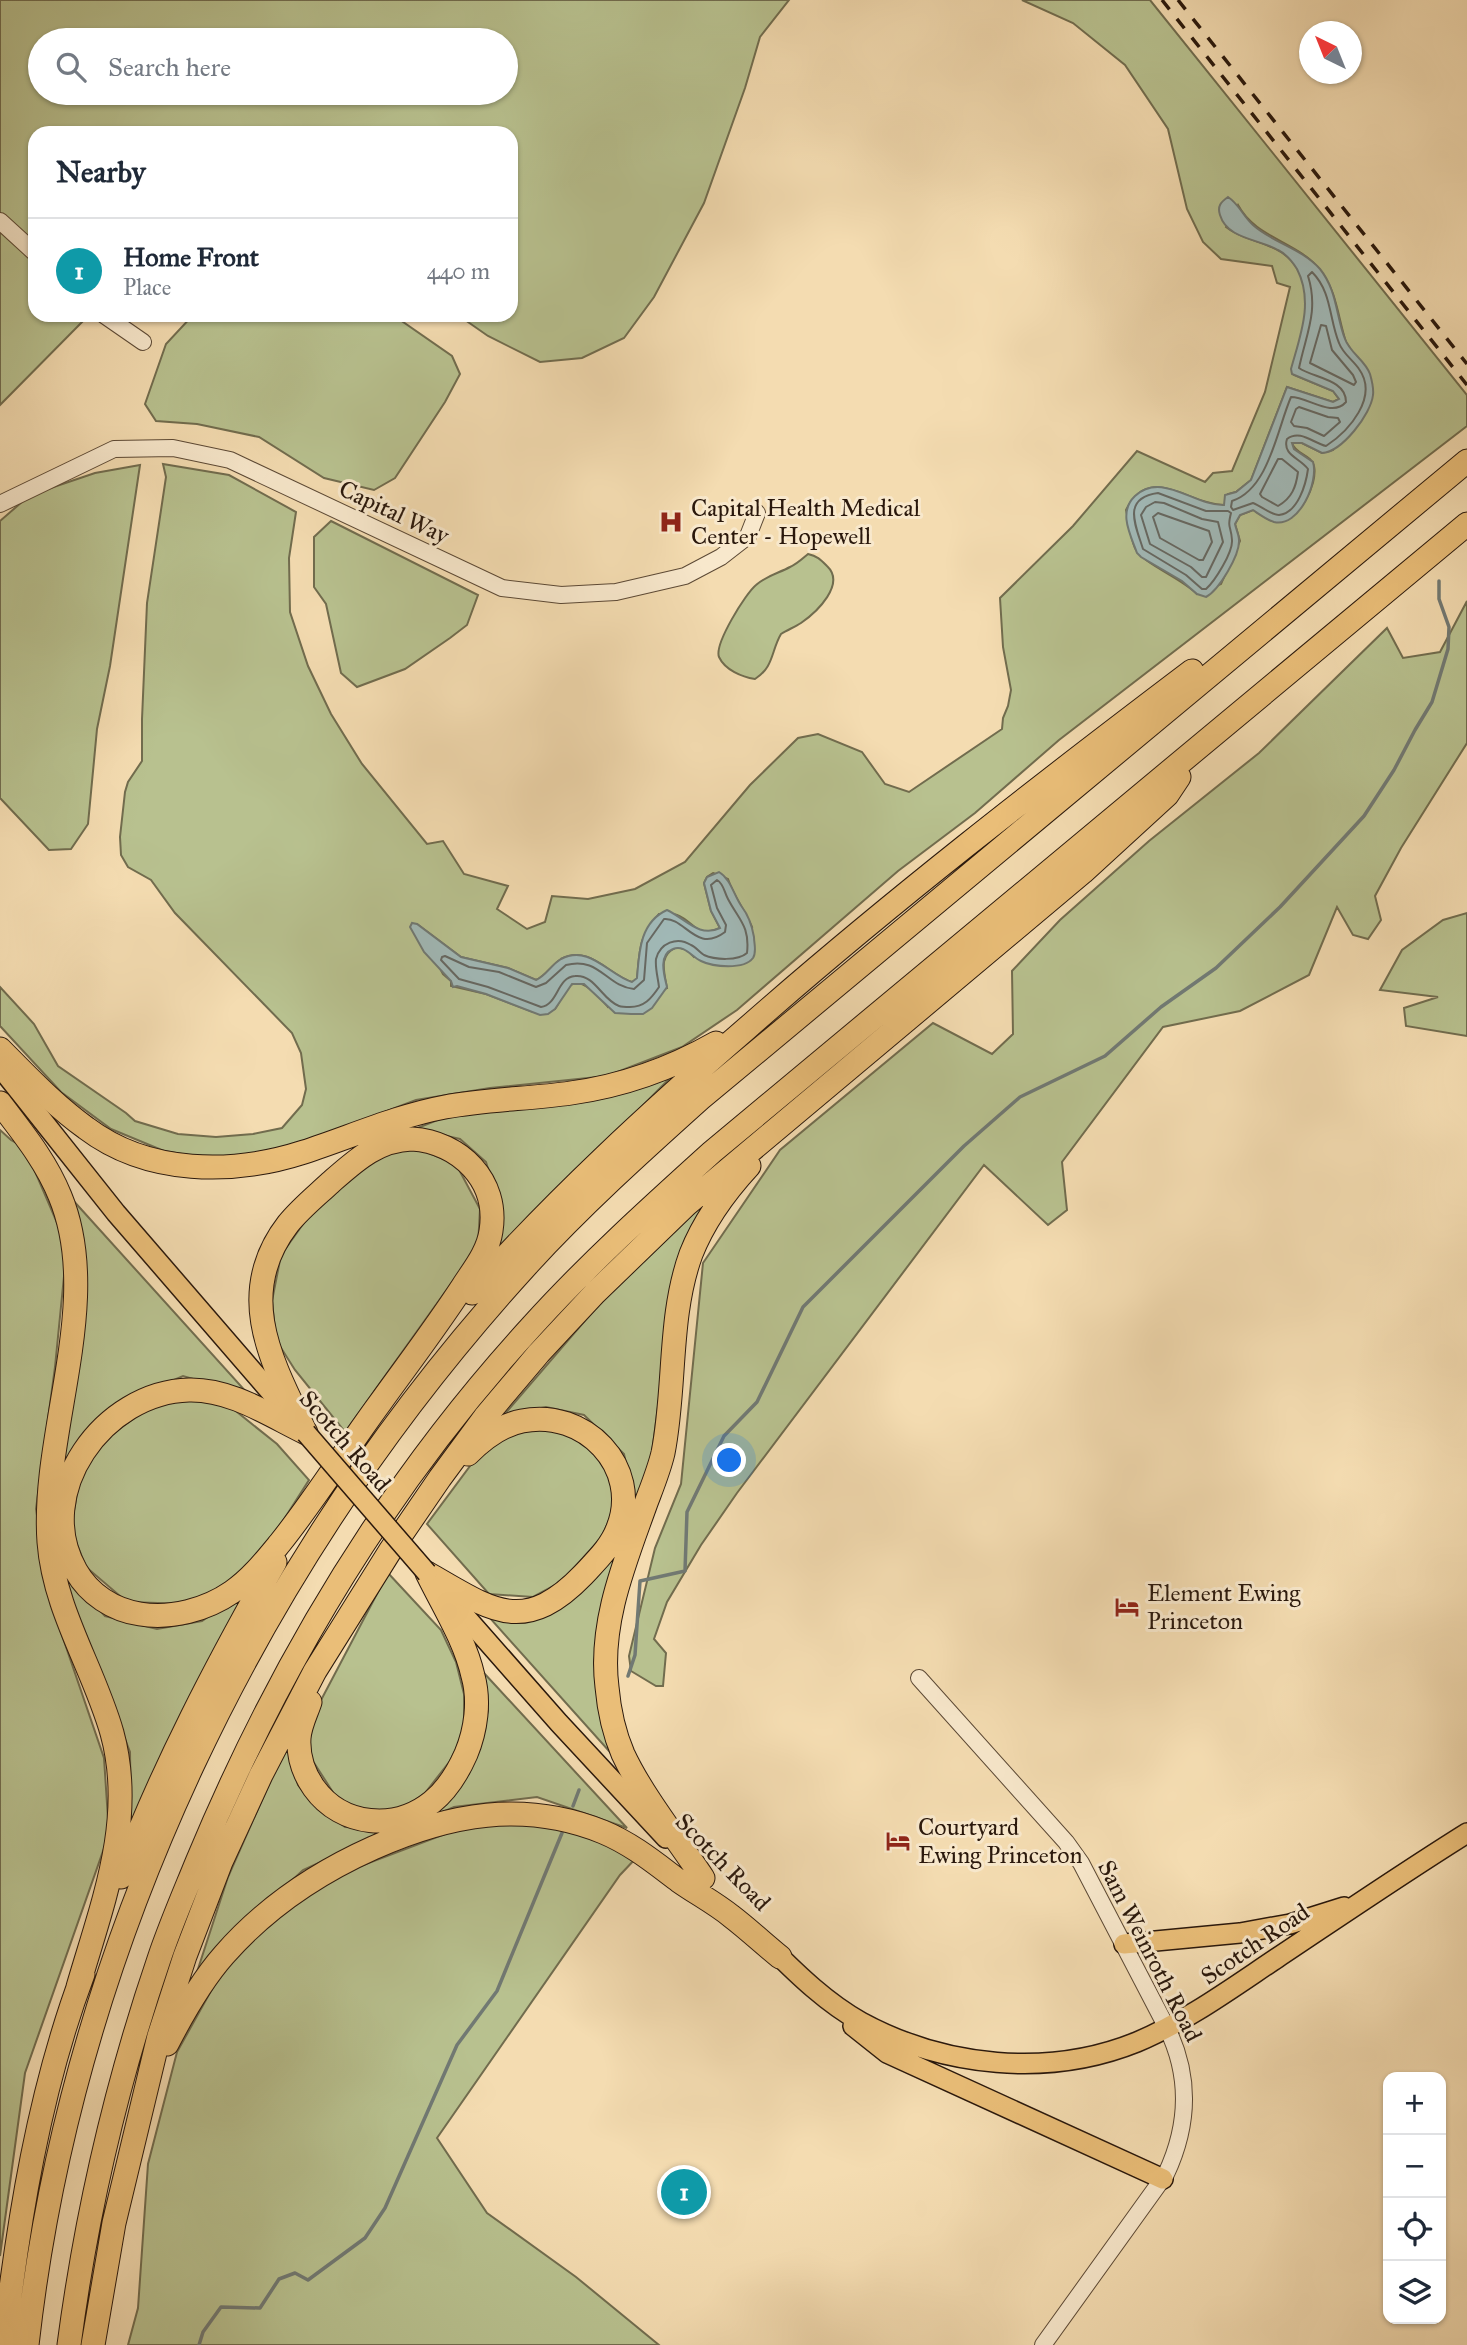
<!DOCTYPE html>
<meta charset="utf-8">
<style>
body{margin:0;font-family:"IM FELL Great Primer",serif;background:#f6f6f7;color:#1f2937}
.controls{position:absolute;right:21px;bottom:21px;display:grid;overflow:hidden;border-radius:14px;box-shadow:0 2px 5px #0004}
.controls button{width:63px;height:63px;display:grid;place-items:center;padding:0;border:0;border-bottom:2px solid #e0e1e3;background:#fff;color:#1f2937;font:35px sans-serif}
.compass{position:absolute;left:1299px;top:21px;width:63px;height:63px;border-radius:50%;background:#fff;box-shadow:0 2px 5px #0004;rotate:317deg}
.you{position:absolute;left:730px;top:1461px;width:24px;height:24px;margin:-18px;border:5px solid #fff;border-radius:50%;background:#1a73e8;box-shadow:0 0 0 10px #1a73e833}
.badge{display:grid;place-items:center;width:46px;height:46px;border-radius:50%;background:#8f2418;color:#fff;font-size:23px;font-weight:700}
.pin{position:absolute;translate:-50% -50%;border:4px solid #fff;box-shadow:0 2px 7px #0006}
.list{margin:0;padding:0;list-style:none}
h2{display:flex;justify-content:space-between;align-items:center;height:91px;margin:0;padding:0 28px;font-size:30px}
h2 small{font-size:23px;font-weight:400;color:#747a83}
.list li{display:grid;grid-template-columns:46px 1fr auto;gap:21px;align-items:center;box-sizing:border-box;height:105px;padding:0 28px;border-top:2px solid #e0e1e3}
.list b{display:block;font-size:26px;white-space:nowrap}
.list p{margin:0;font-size:23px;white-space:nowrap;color:#747a83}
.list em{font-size:23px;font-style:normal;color:#747a83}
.icon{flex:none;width:38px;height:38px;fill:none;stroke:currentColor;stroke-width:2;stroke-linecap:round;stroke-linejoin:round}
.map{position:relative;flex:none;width:1467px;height:2345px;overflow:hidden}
.search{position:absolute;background:#fff;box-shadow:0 2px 5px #0004;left:28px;top:28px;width:490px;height:77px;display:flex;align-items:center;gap:18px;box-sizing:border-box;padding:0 24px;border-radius:38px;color:#747a83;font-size:26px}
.panel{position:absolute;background:#fff;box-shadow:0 2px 5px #0004;left:28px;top:126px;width:490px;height:196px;border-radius:21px}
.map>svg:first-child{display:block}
.green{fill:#b8c18f;stroke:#716c4e;stroke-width:2;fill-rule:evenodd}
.water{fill:#a1b9b7;stroke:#717973;stroke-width:2}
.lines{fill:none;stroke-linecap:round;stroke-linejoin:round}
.shore{stroke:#666862;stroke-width:2}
.stream{stroke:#717973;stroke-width:3.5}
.minor-casing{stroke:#5c4935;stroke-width:18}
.major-casing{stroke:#2a180c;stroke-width:22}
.highway-casing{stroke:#2a180c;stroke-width:25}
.minor{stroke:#f8e8cc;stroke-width:16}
.major{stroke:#eabe78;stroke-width:19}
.highway{stroke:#eabe78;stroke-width:23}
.rail{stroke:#2a180c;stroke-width:3.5;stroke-dasharray:12 12;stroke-linecap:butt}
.major-bridge-casing{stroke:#2a180c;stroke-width:22;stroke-linecap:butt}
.major-bridge{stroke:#eabe78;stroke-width:19}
.labels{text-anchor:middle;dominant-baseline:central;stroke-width:6;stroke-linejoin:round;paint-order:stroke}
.poi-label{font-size:24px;fill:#2a180c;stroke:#f8e8cc;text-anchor:start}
.street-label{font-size:24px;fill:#2a180c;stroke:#f8e8cc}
</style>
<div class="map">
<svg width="1467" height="2345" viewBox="0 0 1467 2345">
<rect width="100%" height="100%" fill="#f4dcb1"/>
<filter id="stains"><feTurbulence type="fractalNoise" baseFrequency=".00286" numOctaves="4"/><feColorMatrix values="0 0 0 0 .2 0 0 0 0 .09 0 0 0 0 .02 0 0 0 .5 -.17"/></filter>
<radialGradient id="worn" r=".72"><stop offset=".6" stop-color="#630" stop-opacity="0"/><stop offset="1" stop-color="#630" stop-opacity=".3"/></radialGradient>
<path class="green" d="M0,0H789L760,37L745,88L704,203L654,297L624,338L582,358L540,362L488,336L458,315H511V133H35V315H89L0,405ZM40,40H506V93H40Z
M1022,0H1150L1467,395V426L1059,740L975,813L898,871L737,1010L682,1047L607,1076L490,1088L416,1100L342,1128L272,1151L212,1159L164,1151L111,1129L61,1092L0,1026V987L34,1024L58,1066L126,1113L135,1121L178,1134L216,1137L253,1134L282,1128L302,1105L306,1089L301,1053L292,1033L175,913L151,880L128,867L121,855L120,837L125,792L128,782L142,761V719L147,603L166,477L163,464L229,475L296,512L289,558L290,612L308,666L331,714L362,764L427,844L443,841L464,874L508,886L497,909L527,929L545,922L552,896L588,899L635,889L685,862L750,785L798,738L818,734L862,752L885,784L909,792L1002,729L1003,718L1008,706L1011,690L1003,647L1000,598L1073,526L1137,451L1205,482L1213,473L1232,471L1265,392L1290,287L1277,283L1272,266L1221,259L1203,242L1187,209L1168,129L1125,65L1073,23ZM1238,205C1256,239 1298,241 1321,271C1337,292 1338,318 1346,342L1350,348L1333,450L1322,453L1302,443H1292C1295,454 1312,455 1314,466C1318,485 1299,521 1278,522C1270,522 1261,515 1253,510L1240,515L1235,524L1240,541L1221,584L1197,594C1183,579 1140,562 1135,548C1130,537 1129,522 1126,510C1150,462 1188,505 1225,505L1228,494L1236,492L1251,480L1287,387L1333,402L1339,399L1333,391L1294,375C1301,338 1322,278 1281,252C1264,241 1242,240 1226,227ZM713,873L728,879C734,897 745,910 752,927L694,957L687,950L677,947C658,955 664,971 667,988L608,1007C601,999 582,976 571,985C564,990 560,1002 555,1009L533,1012L486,994L451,986V981L443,974L417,924L461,957L508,968L536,980C546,976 551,965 561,959C589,944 609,975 632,982L637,979C640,947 638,939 659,914C664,914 672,913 677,915C695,922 696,939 720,928L711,911L704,883L707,877Z
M193,315H393L452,356L460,374L445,402L395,478L374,490L324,478L259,437L197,424L156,421L145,404L166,344Z
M140,465L110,666L97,729L88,824L71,849L49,850L0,798V521L30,495L95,473Z
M331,521L478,595L467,625L450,638L405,669L357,687L341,673L326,604L314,587V537Z
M808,554C817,556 820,559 827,566C846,584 817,612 801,623C795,627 787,630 781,634C771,651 774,667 755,679C742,677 725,670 719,657C714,644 746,593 756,585C766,576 779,573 790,567C797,564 802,559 808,554Z
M1467,601V743L1401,848L1375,896L1381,920L1368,939L1353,935L1337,907L1309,975L1240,1011L1163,1027L1062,1162L1067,1210L1048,1225L984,1165L737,1493L701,1545L667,1602L654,1639L666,1653L663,1686H656L631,1671L629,1656L655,1548L681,1484L703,1263L780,1150L933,1023L992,1054L1013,1034L1012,971L1060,920L1149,841L1259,753L1387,628L1403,658L1440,652Z
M1467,913V1036L1406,1026L1404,1008L1438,997L1380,990L1402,950L1443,920Z
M678,1070L492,1258L499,1205L486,1162L460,1139L415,1129L460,1111Z
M0,1130L11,1140L25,1148L67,1246L55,1367L36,1509L50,1600L104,1758L109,1834L25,2073L0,2256Z
M414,1147L456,1164L480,1209L478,1246L345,1432L295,1370L276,1340L272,1301L281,1255L311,1213L380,1152Z
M712,1195L675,1273L651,1461L635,1505L624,1454L584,1415L546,1407L504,1415L613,1288Z
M71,1198L249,1395L183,1376L129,1399L57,1479Z
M199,1396L232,1408L277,1444L309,1480L272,1538L236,1579L189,1604L127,1602L86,1567L71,1529L78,1487L93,1449L150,1406Z
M521,1427L566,1432L594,1450L615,1486L611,1515L602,1537L561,1582L533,1597L489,1594L427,1524L476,1458Z
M626,1536L608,1583L594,1662L609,1751L489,1617L543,1615L586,1588Z
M57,1550L80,1589L105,1616L157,1629L202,1621L246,1590L131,1825L130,1752L69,1595Z
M388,1573L441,1630L456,1662L464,1694V1732L450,1761L425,1793L400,1811L366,1813L336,1797L309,1755L310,1721Z
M483,1672L627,1828L537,1797L454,1807L420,1822L469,1774L488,1711Z
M287,1743L298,1785L319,1806L345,1827L393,1829L303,1870L230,1938L196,1975L228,1877Z
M474,1823L563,1825L637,1857L620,1875L437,2138L487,2213L576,2277L659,2345H128L138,2308L148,2164L177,2052L231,1955L321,1881Z"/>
<path class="water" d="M1228,197C1239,204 1243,216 1253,225C1273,243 1301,248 1320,269C1337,290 1336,316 1345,339C1350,353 1365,360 1370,374C1372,381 1374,388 1373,395C1371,414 1342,452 1322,453L1302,443H1292L1294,449L1313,462C1319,482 1299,528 1274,522C1267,520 1259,514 1253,510L1240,515L1235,524C1236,529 1239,535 1239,540C1240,555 1219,590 1206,597L1197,594L1182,581L1141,557L1137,553C1130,534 1118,512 1135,496C1162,471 1194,506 1224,505L1225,495L1236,492L1251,480L1287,387L1333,402L1339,399L1333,391L1292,374L1291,369C1300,336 1314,302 1297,269C1292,261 1286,254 1278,250C1259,239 1227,239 1220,215C1217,206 1221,202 1228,197Z
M719,872C731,879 734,896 742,907C749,916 752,926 754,937C754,944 757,952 753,958C744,970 713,967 701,961C692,957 684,944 673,949C658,955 664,975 667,987L652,1008L643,1014H631L615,1013L584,984H572L555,1009L548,1014L540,1015L486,994L457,986L453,987L451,981L424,952L410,927L412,923L417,924L461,957L508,968L536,980C546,976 551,965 561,959C589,944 609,975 632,982L637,978C639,952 640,922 667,910C686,919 699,938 720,928L711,911L704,883L707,877Z"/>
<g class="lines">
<path class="shore" d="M1312,272C1332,292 1329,319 1339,343C1343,354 1353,360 1359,369C1379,397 1349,431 1326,446C1313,443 1300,429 1287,439C1282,455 1300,458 1308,469C1306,484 1298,513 1279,515C1271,515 1261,506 1253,503L1233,510L1231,507L1232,501C1269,489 1277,429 1291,397C1308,397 1332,418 1346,402C1346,379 1313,378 1299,368C1306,334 1319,311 1308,276Z
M1321,325L1326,326L1332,350L1353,375L1356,382L1354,385L1310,363Z
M1299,407L1328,417L1338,418L1340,422L1324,436L1307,428L1294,426L1291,422L1296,409Z
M1278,459H1282L1298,472C1296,487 1292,498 1278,506L1262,497L1260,494Z
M1158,493L1206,511H1228L1231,513C1227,529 1231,525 1232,540C1233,552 1215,581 1206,589H1202L1186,575L1143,549C1136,526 1121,498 1158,493Z
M1155,502L1164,503L1202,519L1218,522L1223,542L1206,577H1202L1191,567L1150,544L1141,515L1146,507Z
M1158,513L1209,531L1212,542L1203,560H1199L1160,538L1153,517Z
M717,880C724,884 724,892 728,899C739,920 750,926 747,953C738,961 715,960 704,955C699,952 696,947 691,945C677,936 660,943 656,959C655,968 658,978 659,987C651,999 644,1007 630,1007C626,1007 622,1007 619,1006C602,1000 595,974 575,976C557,977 558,1005 541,1007L488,987L459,979L441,960L442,957L445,956L469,967L499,972L536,987L546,983L566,965C599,956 607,987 634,989L644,980L647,943L664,919C685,917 696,954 725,932L726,925L717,908L711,885Z"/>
<path class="stream" d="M628,1676L635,1655L640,1581L685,1571L687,1512L724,1436L757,1402L803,1307L964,1146L1020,1097L1105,1056L1161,1007L1216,968L1280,907L1364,816L1394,770L1415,730L1432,702L1448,649L1449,627L1439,599V581
M573,1806L579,1790
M199,2345L203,2332L221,2307L260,2308L279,2279L295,2273L308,2280L365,2238L385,2208L457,2045L497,1991L562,1833"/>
<g class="minor-casing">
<path id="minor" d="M0,221L35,253
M104,315L143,342
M0,504L114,449L173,448L230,460L502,588L561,595L616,592L685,576L721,557L748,536L757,513
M919,1678L1066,1842L1081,1863L1167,2028C1191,2077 1189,2125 1166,2174L1043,2345"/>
</g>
<g class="major-casing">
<path id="major" d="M0,1067L116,1213L294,1419
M442,1590L559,1723L666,1838
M1124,1944L1240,1933L1290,1924L1344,1907
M771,1948C798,1975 827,2003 861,2022C944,2067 1048,2078 1137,2042C1187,2021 1232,1988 1277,1958C1340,1916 1403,1873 1467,1833
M853,2026L887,2053L1163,2179"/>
</g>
<g class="highway-casing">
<path id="highway" d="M0,1049C28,1077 54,1105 86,1128C148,1175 233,1175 304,1152C350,1137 397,1116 445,1107C487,1099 530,1099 571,1093C622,1086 672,1068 716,1043
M0,1103C22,1132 46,1161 60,1196C104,1302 41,1431 49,1542C54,1610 94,1669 112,1733C136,1820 102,1904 78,1987
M412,1139C460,1142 499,1181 491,1231C488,1252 474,1269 463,1286C437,1326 408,1364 380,1403C346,1449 316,1498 280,1543C266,1560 251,1579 232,1592C206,1610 171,1619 140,1614C113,1610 89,1594 76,1571C31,1492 104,1392 189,1390C231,1389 269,1415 306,1433C273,1364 233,1295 288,1224C300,1209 316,1196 330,1183C355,1161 377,1140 412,1139Z
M472,1293C558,1197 649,1113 746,1029C889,903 1040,786 1192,671
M427,1573C490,1609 523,1637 583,1575C596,1561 611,1547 618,1528C642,1467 584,1408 522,1421C501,1425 483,1439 468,1454
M310,1702C306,1714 300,1725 299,1738C298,1756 304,1774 314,1788C342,1827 396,1831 432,1802C447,1790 458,1772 466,1754C476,1730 480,1701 473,1676C465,1640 443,1606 427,1573
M121,1877C163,1767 217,1664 275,1562
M703,1878C678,1840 642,1795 623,1754C614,1733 609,1710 607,1687C599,1623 625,1562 646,1503C652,1487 659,1470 663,1453C676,1388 668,1317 691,1254C704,1221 725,1192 749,1166
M167,2044C183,2013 201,1981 224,1955C266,1907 315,1874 373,1848C449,1814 524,1800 603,1832C632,1844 655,1863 679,1881C696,1893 715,1903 731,1916C748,1929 764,1944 780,1957
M4,2345C18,2222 39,2091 83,1974
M27,2345C72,1944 256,1562 527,1265C581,1206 641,1152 700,1099L1467,461
M69,2345C86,2216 117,2082 159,1959C170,1926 184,1894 197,1862C278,1667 389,1482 532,1326C588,1264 650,1208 712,1152L1467,524
M93,2345L114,2223L159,2036L185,1956L221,1862L261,1775L315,1671L390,1551L440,1478L485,1417L539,1353L595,1293L686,1205L1083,872L1167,795L1179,777"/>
</g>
<use href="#minor" class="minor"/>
<use href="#major" class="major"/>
<use href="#highway" class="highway"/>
<path class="rail" d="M1162,0L1467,385
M1178,0L1467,364"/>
<g class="major-bridge-casing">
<path id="major-bridge" d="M306,1433L427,1573"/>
</g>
<use href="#major-bridge" class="major-bridge"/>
</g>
<defs>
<g id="hospital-bare" transform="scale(1.89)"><path d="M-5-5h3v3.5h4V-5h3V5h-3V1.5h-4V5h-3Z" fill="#8f2418" stroke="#f8e8cc" stroke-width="2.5" paint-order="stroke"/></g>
<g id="hotel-bare" transform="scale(1.89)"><path d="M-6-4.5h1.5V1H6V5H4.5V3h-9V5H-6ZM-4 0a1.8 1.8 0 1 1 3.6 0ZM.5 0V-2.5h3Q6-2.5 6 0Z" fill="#8f2418" stroke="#f8e8cc" stroke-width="2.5" paint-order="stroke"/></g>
</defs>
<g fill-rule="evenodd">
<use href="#hospital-bare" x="671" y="522"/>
<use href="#hotel-bare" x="1127" y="1607"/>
<use href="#hotel-bare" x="898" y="1841"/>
</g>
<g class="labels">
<g class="poi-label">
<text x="691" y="508">Capital Health Medical<tspan x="691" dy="28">Center - Hopewell</tspan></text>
<text x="1147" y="1593">Element Ewing<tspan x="1147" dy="28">Princeton</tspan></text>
<text x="918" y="1827">Courtyard<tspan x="918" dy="28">Ewing Princeton</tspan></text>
</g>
<g class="street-label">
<text transform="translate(394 512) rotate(25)">Capital Way</text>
<text transform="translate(345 1441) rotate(49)">Scotch Road</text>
<text transform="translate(723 1862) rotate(46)">Scotch Road</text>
<text transform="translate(1255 1944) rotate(-34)">Scotch Road</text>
<text transform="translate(1150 1951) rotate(63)">Sam Weinroth Road</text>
</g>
</g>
<rect width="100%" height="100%" filter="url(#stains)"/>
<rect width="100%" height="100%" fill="url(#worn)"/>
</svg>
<div class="controls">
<button>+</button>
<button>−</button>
<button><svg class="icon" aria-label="locate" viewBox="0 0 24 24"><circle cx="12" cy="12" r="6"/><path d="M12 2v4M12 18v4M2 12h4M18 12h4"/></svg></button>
<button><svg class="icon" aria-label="layers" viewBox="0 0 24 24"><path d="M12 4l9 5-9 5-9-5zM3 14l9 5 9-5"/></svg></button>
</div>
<svg class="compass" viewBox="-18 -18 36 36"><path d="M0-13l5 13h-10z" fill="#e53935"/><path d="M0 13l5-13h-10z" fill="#747a83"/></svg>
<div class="you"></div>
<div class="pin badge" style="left:684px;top:2192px;background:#0f9aa8">1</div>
<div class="search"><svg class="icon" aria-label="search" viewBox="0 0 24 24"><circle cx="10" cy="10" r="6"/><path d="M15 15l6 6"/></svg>Search here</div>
<section class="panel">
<h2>Nearby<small></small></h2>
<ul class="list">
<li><span class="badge" style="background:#0f9aa8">1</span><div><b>Home Front</b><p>Place</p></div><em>440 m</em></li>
</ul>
</section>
</div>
